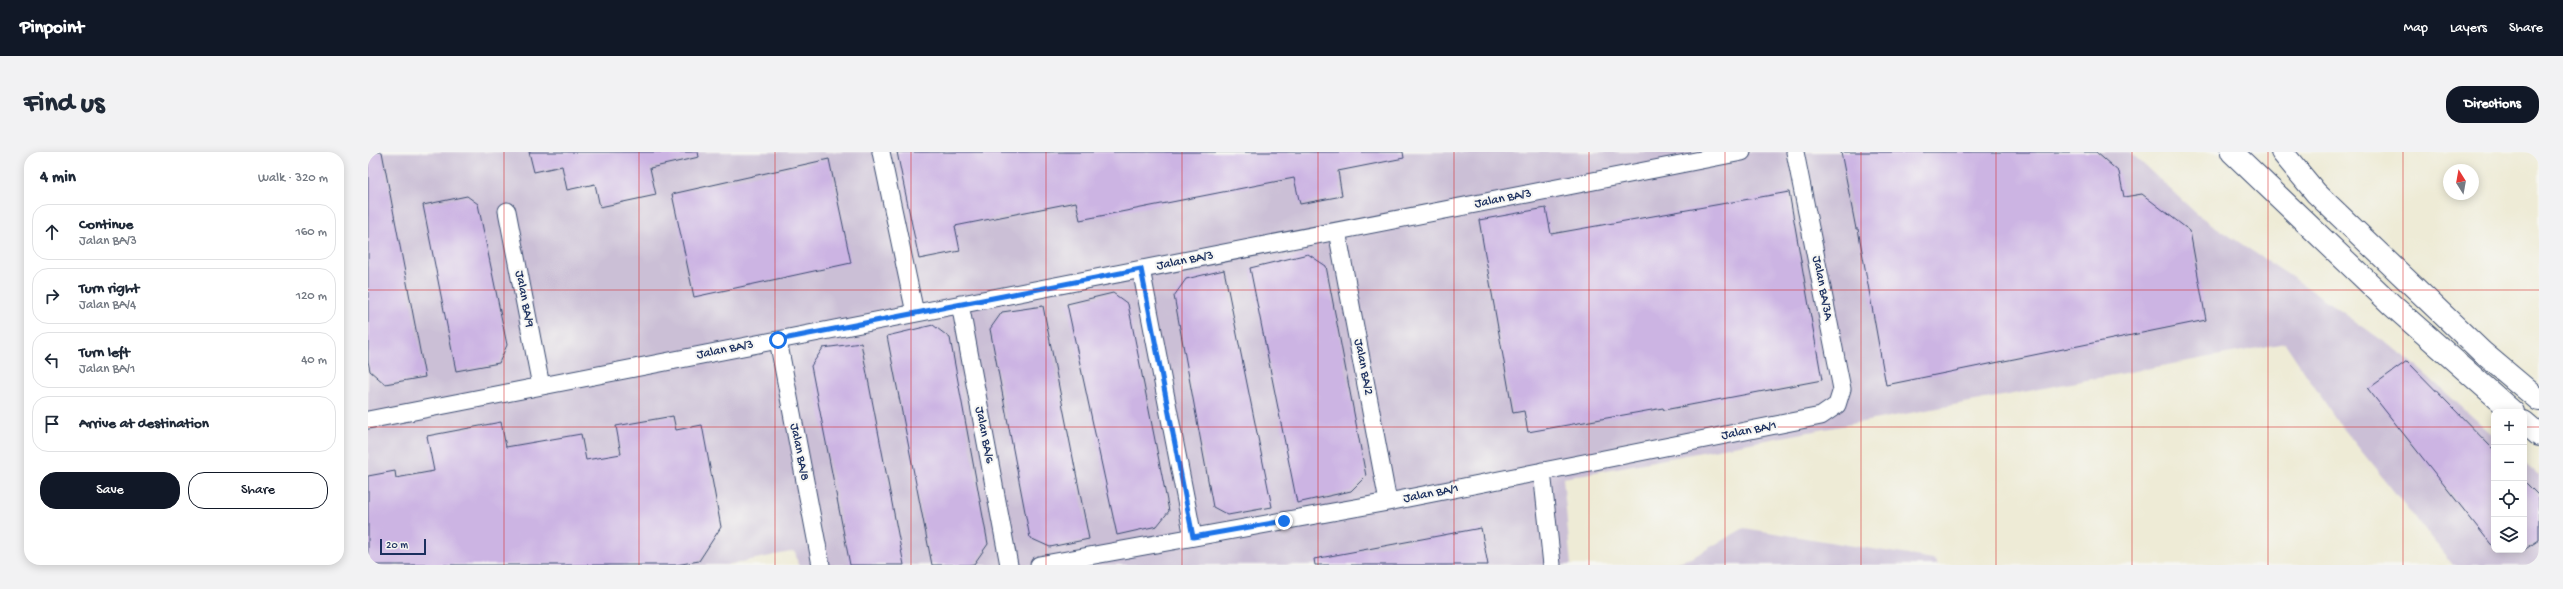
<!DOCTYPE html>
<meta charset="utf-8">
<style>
body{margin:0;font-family:"Gochi Hand",sans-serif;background:#f2f2f3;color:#1f2937}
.controls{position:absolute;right:12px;bottom:12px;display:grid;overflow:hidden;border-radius:8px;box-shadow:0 2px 10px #0003}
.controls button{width:36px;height:36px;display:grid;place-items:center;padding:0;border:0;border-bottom:1px solid #e0e1e3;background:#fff;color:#1f2937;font:20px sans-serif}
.compass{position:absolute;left:2075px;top:12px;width:36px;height:36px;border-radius:50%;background:#fff;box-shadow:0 2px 10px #0003;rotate:349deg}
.scale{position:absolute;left:12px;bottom:10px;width:46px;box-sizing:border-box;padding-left:4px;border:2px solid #1b2f5e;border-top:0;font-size:11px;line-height:14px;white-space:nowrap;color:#1b2f5e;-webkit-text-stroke:3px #f6f6f2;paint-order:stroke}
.stop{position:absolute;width:12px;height:12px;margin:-9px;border:3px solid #1a73e8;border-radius:50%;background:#fff}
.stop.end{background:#1a73e8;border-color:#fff;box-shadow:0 1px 4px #0008}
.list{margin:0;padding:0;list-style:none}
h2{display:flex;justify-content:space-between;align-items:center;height:52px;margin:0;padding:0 16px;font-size:17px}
h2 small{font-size:13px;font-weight:400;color:#747a83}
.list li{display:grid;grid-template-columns:26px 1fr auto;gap:12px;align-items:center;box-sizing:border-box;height:56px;margin:0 8px 8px;padding:0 8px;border:1px solid #e0e1e3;border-radius:16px}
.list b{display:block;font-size:15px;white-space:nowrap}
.list p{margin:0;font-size:13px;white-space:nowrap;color:#747a83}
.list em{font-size:13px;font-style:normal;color:#747a83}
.actions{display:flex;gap:8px;padding:12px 16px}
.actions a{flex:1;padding:9px 0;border:1px solid #111827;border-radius:16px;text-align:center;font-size:14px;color:#111827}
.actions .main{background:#111827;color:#fff}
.icon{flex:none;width:22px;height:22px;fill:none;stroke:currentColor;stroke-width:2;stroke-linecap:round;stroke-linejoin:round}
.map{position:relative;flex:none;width:2171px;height:413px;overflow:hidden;border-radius:16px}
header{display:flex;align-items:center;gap:24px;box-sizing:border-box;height:56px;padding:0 20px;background:#111827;color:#fff}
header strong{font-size:19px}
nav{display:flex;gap:22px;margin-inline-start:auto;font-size:14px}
.intro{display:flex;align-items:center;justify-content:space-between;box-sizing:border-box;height:96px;padding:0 24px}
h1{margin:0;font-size:28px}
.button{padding:10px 18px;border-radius:16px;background:#111827;color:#fff;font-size:14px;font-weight:700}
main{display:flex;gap:24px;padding:0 24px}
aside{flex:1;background:#fff;border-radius:16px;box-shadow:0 2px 10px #0003}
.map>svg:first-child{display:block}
.industrial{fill:#cbbfd6}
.building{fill:#ccb4e3}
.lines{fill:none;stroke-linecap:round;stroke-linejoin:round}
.minor-casing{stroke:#3b4b70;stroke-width:19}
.motorway-casing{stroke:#3b4b70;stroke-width:24}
.minor{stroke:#fff;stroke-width:17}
.motorway{stroke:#fff;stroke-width:22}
.route{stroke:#1a73e8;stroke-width:5}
.grid{fill:none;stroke:#d62828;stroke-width:1;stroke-opacity:0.55}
.labels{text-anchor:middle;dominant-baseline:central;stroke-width:4;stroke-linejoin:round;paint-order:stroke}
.street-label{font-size:13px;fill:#1b2f5e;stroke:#f6f6f2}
</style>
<header>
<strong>Pinpoint</strong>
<nav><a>Map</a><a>Layers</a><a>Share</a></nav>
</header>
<div class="intro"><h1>Find us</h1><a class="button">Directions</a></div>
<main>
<aside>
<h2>4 min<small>Walk · 320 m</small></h2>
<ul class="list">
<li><svg class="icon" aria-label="ahead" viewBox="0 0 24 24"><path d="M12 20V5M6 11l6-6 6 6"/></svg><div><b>Continue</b><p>Jalan BA/3</p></div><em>160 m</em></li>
<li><svg class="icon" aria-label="right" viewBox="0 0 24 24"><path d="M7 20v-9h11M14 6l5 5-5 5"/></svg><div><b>Turn right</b><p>Jalan BA/4</p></div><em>120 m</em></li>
<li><svg class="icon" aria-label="left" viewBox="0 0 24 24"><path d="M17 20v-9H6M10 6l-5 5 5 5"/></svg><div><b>Turn left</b><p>Jalan BA/1</p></div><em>40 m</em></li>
<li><svg class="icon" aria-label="arrive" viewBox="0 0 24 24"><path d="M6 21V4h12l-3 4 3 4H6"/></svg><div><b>Arrive at destination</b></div></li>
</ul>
<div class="actions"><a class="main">Save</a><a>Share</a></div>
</aside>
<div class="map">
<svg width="2171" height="413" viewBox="0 0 2171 413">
<rect width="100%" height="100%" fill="#f6f6f2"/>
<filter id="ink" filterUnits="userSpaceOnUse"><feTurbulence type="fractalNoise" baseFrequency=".025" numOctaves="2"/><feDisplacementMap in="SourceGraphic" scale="8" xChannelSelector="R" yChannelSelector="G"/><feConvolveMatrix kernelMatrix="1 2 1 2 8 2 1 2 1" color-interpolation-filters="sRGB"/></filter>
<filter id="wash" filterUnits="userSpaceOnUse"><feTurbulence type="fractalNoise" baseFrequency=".012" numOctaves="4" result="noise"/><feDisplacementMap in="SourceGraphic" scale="16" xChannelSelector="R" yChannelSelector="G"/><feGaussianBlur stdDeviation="0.9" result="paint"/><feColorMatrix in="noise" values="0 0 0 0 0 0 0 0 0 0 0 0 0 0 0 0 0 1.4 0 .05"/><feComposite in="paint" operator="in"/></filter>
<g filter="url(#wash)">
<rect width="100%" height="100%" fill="#eeebd6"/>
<path class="industrial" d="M0,0H1762L1830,63L1946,140L2039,206L2126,284V398H2156V311L2171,324V413H2085L1970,270L1917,191L1195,326L1203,413H430L427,399L358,413H0Z
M1376,376L1565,407L1570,413H1301L1325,405Z"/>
<g id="blocks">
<path class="building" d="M0,0H14L57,225L17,232L2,219L0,209Z
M161,0H330L331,5L282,16L288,43L232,55L227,32L199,38L194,14L166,20Z
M529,0H1035L1036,6L970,19L974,44L932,52L926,26L712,68L708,50L587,74L592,99L551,107Z
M1473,0H1728L1751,20L1756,45L1774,42L1822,79L1838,168L1518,233L1490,77H1488Z
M461,7L483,111L326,145L304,42Z
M1421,40L1454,228L1296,258L1295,256L1160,280L1156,259L1145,261L1111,68L1178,56L1183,82Z
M99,44L110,52L139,193L131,211L88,219L55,53Z
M940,102L958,114L998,324L983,339L929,351L882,116Z
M856,118L904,355L860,363L845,355L806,144L818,127Z
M745,141L760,152L801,359L789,374L749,383L699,152Z
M675,154L721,387L682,395L662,386L622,177L634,160Z
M565,173L582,186L620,392L606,412L601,413H564L519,184Z
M493,191L536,413H482L443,214L455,196Z
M2039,209L2126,298V396L2000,237Z
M305,264L308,278L334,273L353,375L331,409L308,413H0V324L27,319L28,326L66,319L59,284L133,270L138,295L213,282L218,308L253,302L248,274Z
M2156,329L2171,344V388L2156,398Z
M1113,376L1120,413H947L946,407Z"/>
</g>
</g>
<g filter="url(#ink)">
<use href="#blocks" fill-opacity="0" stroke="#3b4b70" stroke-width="1"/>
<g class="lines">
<g class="minor-casing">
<path id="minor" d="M513,0L547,161
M139,59L173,234
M969,79L1020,350
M773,117L825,385
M592,152L641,413
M410,188L453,413
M0,268L1374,0
M1174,319L1184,413
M671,413L1020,350L1453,264L1469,253L1474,237L1427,0"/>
</g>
<g class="motorway-casing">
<path id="motorway" d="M1864,0L2025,154L2145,260
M1914,0L1948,41L2114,200L2171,248
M2156,270L2171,283"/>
</g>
<use href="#minor" class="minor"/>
<use href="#motorway" class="motorway"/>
</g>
</g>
<g class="lines" filter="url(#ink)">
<path class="route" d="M410,188L773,117L825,385L916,369"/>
</g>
<path class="grid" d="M136,0V413M271,0V413M407,0V413M543,0V413M678,0V413M814,0V413M950,0V413M1086,0V413M1221,0V413M1357,0V413M1493,0V413M1628,0V413M1764,0V413M1900,0V413M2035,0V413M0,138H2171M0,275H2126M2156,275H2171"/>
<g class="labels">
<g class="street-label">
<text transform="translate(1135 47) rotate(-11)">Jalan BA/3</text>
<text transform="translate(817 109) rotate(-11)">Jalan BA/3</text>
<text transform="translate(1454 136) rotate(79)">Jalan BA/3A</text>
<text transform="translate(156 147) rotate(79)">Jalan BA/9</text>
<text transform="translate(357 198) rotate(-11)">Jalan BA/3</text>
<text transform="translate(995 215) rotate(79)">Jalan BA/2</text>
<text transform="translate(1381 279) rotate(-11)">Jalan BA/1</text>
<text transform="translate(616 283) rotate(79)">Jalan BA/6</text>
<text transform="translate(431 300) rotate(79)">Jalan BA/8</text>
<text transform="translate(1063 342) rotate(-11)">Jalan BA/1</text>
</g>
</g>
</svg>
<div class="controls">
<button>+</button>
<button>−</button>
<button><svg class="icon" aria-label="locate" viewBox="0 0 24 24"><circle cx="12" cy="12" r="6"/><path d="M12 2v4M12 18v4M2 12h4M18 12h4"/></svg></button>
<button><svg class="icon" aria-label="layers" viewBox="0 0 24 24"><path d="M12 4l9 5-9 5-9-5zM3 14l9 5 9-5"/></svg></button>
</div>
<svg class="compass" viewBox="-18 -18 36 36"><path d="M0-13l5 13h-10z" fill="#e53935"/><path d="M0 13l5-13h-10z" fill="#747a83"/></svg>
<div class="scale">20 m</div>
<div class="stop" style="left:410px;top:188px"></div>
<div class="stop end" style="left:916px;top:369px"></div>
</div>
</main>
